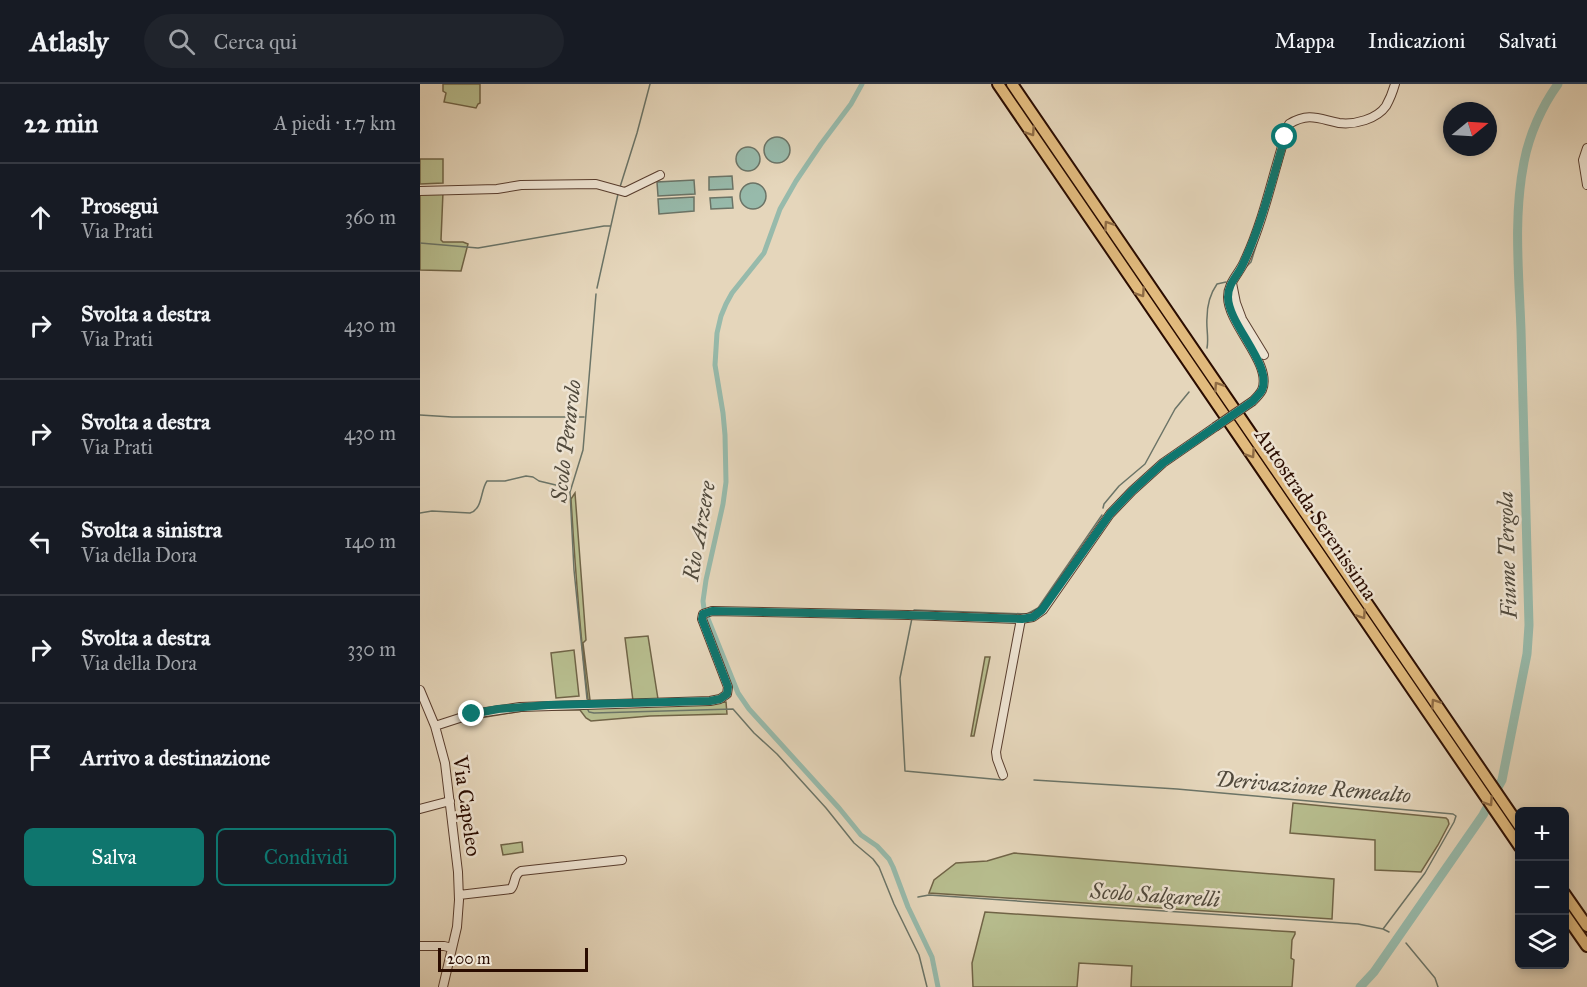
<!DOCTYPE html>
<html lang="it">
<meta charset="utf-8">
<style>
body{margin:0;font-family:"IM FELL Great Primer",serif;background:#20242c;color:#f1f3f6}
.controls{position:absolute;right:18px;bottom:18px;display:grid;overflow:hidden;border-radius:9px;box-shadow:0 3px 9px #0003}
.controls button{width:54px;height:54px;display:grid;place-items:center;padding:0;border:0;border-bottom:2px solid #363941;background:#171b24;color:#f1f3f6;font:30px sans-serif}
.compass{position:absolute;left:1023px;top:18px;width:54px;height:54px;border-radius:50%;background:#171b24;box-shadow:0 3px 9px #0003;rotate:72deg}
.scale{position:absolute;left:18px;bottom:15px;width:150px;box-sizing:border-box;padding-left:6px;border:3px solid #2a0c00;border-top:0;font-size:16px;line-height:21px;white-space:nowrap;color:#2a0c00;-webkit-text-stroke:4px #eee4d3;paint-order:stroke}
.stop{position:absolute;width:18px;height:18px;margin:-14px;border:4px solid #0f766e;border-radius:50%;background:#fff}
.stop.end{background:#0f766e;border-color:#fff;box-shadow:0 2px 6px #0008}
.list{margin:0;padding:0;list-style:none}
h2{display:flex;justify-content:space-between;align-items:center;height:78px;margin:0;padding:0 24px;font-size:26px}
h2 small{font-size:20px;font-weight:400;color:#9ea1a6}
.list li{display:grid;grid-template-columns:39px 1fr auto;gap:18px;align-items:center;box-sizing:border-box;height:108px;padding:0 24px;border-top:2px solid #363941}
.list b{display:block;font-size:22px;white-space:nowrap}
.list p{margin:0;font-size:20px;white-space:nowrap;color:#9ea1a6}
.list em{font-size:20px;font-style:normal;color:#9ea1a6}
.actions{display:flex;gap:12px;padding:18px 24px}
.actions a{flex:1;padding:14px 0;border:2px solid #0f766e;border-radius:9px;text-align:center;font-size:21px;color:#0f766e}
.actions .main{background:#0f766e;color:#fff}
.icon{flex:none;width:33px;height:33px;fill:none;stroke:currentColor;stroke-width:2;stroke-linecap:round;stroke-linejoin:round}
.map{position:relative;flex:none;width:1167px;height:903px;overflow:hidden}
header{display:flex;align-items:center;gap:36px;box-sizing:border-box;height:84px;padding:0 30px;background:#171b24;border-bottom:2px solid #363941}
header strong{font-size:28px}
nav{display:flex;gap:33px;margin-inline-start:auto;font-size:21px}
.search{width:420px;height:54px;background:#20242c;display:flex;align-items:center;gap:15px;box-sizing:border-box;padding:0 21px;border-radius:33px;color:#9ea1a6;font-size:22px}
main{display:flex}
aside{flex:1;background:#171b24}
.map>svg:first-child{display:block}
.green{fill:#b7bd8e;stroke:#706447;stroke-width:1.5}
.water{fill:#97baab;stroke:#6b7467;stroke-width:1.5}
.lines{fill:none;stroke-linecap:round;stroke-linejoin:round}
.stream{stroke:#6b7467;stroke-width:1.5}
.canal{stroke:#97baab;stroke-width:5}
.river{stroke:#97baab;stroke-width:9}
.minor-casing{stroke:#593e2f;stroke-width:10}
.highway-casing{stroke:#2a0c00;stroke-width:14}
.minor{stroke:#eee4d3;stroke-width:8}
.highway{stroke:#e2bb7e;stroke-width:10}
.minor-bridge-casing{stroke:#593e2f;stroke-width:10;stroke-linecap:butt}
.minor-bridge{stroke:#eee4d3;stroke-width:8}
.oneway{stroke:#8f6c45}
.route{stroke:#0f766e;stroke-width:8}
.labels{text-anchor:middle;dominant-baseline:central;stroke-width:5;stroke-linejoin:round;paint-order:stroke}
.street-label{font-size:21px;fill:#2a0c00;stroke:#eee4d3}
.water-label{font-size:22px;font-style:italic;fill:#50493c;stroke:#eee4d3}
</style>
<header>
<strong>Atlasly</strong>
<div class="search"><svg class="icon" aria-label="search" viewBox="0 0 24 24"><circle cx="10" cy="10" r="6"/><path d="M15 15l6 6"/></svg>Cerca qui</div>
<nav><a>Mappa</a><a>Indicazioni</a><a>Salvati</a></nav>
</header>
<main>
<aside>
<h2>22 min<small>A piedi · 1.7 km</small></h2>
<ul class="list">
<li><svg class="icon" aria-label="ahead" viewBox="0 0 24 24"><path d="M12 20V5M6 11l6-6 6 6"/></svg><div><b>Prosegui</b><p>Via Prati</p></div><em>360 m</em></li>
<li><svg class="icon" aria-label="right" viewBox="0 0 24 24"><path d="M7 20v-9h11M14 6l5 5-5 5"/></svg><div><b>Svolta a destra</b><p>Via Prati</p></div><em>430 m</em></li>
<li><svg class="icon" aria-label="right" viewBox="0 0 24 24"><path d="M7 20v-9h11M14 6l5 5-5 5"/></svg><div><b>Svolta a destra</b><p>Via Prati</p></div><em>430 m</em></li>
<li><svg class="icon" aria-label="left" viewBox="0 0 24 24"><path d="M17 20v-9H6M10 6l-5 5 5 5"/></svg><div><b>Svolta a sinistra</b><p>Via della Dora</p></div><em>140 m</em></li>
<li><svg class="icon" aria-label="right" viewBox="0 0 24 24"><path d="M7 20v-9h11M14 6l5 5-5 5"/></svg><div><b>Svolta a destra</b><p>Via della Dora</p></div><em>330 m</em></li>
<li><svg class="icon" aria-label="arrive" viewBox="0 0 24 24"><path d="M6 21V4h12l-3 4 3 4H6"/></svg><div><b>Arrivo a destinazione</b></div></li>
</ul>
<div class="actions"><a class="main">Salva</a><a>Condividi</a></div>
</aside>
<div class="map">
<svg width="1167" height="903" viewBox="0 0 1167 903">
<rect width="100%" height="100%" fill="#e5d6bb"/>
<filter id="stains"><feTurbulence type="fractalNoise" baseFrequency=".00333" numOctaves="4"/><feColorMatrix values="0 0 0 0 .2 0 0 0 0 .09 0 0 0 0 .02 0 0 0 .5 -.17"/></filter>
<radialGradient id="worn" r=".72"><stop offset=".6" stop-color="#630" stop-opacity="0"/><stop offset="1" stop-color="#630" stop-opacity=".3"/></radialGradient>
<path class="green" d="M23,0H60V19L58,20L56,24L24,18L26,9L23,7Z
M0,75H23V99L0,100Z
M23,108L21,156L23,158H43L48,160L41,187L0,186V109Z
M155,409L166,556L163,559L170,616H168C160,549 155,483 151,415Z
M228,552L238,615L213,617L205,554Z
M154,566L159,612L136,614L131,569Z
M565,573H570L554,652H551Z
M306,618L307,630L230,632L171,637L166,634L160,626H109L60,634L58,631L79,627Z
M873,719L1026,734L1028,736L1029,740L1018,761L1001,788L955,786V756L870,749Z
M102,758L103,768L83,771L81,761Z
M594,769L914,795L912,835L509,809L514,796L536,779L567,777Z
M565,828L875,848V850L872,856L871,874L874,876L872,903H711L712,882L659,879L657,903H553L552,879Z"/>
<path class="water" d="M344 66a13 13 0 1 1 26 0a13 13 0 1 1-26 0Z
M316 75a12 12 0 1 1 24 0a12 12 0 1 1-24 0Z
M312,92L313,105L289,106V93Z
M274,96L275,110L238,112L237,98Z
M320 112a13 13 0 1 1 26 0a13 13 0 1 1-26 0Z
M274,113V127L239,130L238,115Z
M312,113L313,124L291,125L290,114Z"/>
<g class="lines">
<path class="stream" d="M860,84L871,46
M200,103L217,49L230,0
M0,159L58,164L184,142H191
M824,185L831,178L840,149
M177,204L198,110
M787,264C789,254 786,244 787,234C787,221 790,210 797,200L806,198
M0,331L32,333H164
M683,424L684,420L699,402L725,380L755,325L769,308
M0,429L12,427L50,429C63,425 60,407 67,397H85L106,392L113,393L119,397L140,402L150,408
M493,528L494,526L607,530L618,524L682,431
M492,534L480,594L485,687L583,696
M167,615L154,486L150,408L163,366L176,210
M167,624L169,628L174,629L313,625L334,649L357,670L406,724L434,759L453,775L459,783L474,820L499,871L507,903
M614,696L757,705L1033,730L1036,732L1034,738L1005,789L963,845
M498,813L509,811L938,840L963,845L969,848
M986,859L1015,894L1018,903"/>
<path class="canal" d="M442,0L431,20L401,60L376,97L360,125L344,169L312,209L306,220L301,232L297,249L295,281L303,329L305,351L306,398L303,420L286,496L283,517L284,525L318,609L329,625L419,724L441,751L457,762L469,775L473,783L488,823L512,873L518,903"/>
<path class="river" d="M940,903L954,888L1063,731L1082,696L1107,570L1109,541C1107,442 1103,344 1101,246C1099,190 1093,134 1104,78C1109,51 1122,22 1138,0"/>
<g class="minor-casing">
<path id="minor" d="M1167,64L1163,76L1167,101
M0,107L77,105L101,101L176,100L205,108L240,91
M812,199L816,219L822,235L844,271
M833,317C836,314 840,310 842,306C853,280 808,241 808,213C808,198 820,189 825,176C845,134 854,84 869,40C889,28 899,35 919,39C935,41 957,35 966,22C970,15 973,7 975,0
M0,606L15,642L25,679L38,788L39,816L37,843L23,903
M15,642L52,630L100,623L290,617L300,615L307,610L308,603L282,535L283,530L292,527L488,531L601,535L613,533L623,526L690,430L712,407L743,379L795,343
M583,691L577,675L576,668L601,535
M0,725L30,717
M39,811L91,805C96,799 93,791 101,787L202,776
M0,862H24L32,864"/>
</g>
<g class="highway-casing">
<path id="highway" d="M578,0L1100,763
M592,0L1100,743
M1144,809L1167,842
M1144,829L1167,862"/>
</g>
<use href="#minor" class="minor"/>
<use href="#highway" class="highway"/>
<g class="minor-bridge-casing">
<path id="minor-bridge" d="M795,343L833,317"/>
</g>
<use href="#minor-bridge" class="minor-bridge"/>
</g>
<defs><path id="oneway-chevron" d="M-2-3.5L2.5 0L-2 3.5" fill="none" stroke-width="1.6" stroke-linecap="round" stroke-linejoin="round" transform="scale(1.5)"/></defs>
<g class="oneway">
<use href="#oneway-chevron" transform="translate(611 48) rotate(56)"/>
<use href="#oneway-chevron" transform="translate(688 141) rotate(-124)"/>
<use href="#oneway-chevron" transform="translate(721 209) rotate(56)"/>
<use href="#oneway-chevron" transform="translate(798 302) rotate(-124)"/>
<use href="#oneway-chevron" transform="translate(831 370) rotate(56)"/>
<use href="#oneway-chevron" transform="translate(942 531) rotate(56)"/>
<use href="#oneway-chevron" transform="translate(1015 619) rotate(-124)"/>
<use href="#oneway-chevron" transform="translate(1069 718) rotate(56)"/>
</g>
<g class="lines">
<path class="route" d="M52,630L78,625L128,621L290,617L300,615L307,610L308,603L282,535L283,530L292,527L488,531L602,535L613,533L622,526L690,430L712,407L743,379L833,317C835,314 840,310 842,306C853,281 808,240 808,213C808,199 818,192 823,180C842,140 852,96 865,53"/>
</g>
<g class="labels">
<g class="street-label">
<text transform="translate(896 430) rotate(56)">Autostrada Serenissima</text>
<text transform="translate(47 722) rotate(82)">Via Capeleo</text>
</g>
<g class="water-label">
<text transform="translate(146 357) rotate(-83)">Scolo Perarolo</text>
<text transform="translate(279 447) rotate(-80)">Rio Arzere</text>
<text transform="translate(1087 471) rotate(-92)">Fiume Tergola</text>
<text transform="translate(893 703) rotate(5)">Derivazione Remealto</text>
<text transform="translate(735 811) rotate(4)">Scolo Salgarelli</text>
</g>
</g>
<rect width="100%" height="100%" filter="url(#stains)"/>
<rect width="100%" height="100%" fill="url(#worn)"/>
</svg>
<div class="controls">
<button>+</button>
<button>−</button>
<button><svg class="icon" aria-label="layers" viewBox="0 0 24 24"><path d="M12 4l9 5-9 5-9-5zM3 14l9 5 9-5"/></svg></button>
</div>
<svg class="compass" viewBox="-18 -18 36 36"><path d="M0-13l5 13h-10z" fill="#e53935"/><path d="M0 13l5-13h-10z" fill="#9ea1a6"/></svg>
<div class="scale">200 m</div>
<div class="stop" style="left:865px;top:53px"></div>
<div class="stop end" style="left:52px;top:630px"></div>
</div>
</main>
